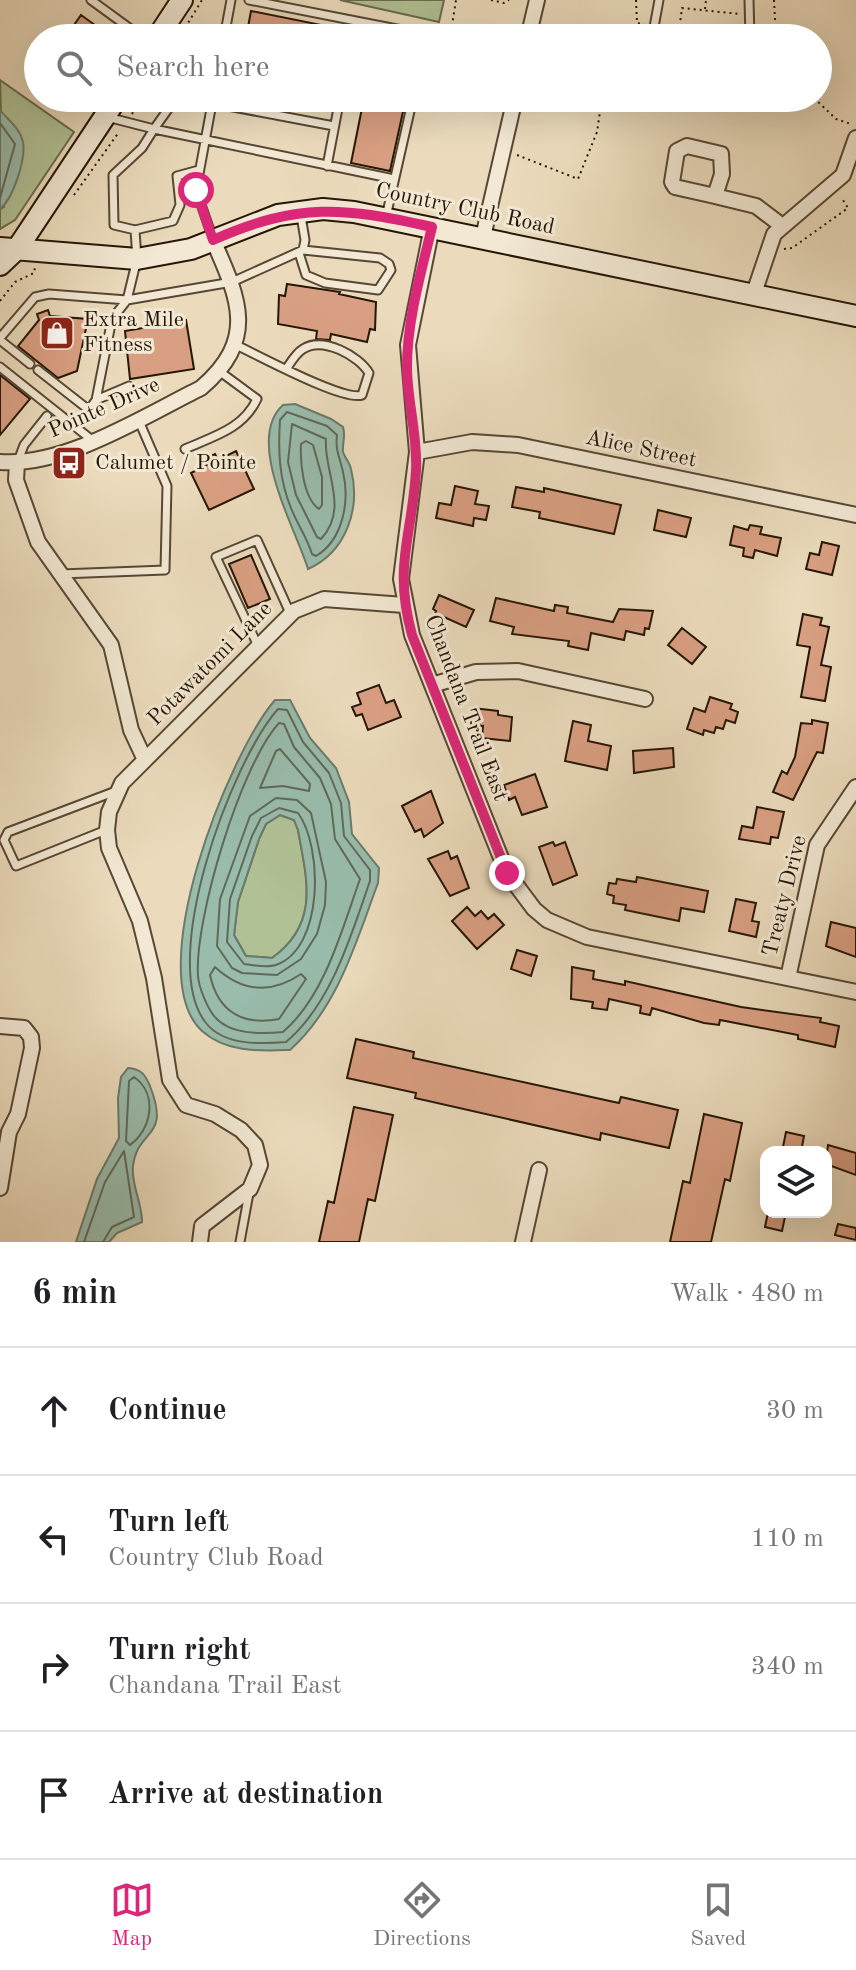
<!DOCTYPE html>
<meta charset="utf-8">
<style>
body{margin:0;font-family:"Old Standard TT",serif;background:#f6f6f6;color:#202124}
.controls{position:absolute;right:24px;bottom:24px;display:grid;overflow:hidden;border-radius:16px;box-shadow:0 8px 32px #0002}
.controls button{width:72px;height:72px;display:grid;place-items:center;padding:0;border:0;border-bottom:2px solid #e0e0e0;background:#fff;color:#202124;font:40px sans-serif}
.stop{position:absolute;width:24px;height:24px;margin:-18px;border:6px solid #db2777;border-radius:50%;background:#fff}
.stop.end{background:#db2777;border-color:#fff;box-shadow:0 2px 8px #0008}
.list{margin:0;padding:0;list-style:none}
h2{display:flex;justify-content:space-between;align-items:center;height:104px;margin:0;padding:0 32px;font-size:34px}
h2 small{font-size:26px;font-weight:400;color:#757577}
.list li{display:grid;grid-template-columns:52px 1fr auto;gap:24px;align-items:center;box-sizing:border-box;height:128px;padding:0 32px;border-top:2px solid #e0e0e0}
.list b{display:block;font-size:30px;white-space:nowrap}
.list p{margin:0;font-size:26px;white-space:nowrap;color:#757577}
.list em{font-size:26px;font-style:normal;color:#757577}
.icon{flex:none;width:44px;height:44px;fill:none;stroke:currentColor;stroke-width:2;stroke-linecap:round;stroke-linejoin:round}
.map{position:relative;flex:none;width:856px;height:1242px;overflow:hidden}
.search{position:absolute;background:#fff;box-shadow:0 8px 32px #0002;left:24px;right:24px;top:24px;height:88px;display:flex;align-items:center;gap:20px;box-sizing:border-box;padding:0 28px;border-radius:44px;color:#757577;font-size:30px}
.sheet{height:616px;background:#fff}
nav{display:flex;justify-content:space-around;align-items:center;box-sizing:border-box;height:112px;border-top:2px solid #e0e0e0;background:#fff;font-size:22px;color:#757577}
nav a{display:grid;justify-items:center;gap:4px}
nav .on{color:#db2777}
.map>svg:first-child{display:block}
.green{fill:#b1c196;stroke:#6c6c4e;stroke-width:2}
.water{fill:#99bcac;stroke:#6b7a6a;stroke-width:2;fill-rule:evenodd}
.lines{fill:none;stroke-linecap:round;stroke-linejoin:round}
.shore{stroke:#606959;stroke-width:2}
.building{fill:#d99f82;stroke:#261606;stroke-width:2}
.lane-casing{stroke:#574734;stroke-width:11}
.street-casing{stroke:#574734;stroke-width:18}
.secondary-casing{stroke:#261606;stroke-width:24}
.path{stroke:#261606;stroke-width:2;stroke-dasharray:2 4;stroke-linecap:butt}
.lane{stroke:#f2e8d3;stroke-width:7}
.street{stroke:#f2e8d3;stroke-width:14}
.secondary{stroke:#f2e8d3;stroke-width:20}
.route{stroke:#db2777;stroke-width:10}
.labels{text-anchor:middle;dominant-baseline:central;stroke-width:6;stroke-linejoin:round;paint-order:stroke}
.street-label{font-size:22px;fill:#261606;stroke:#f2e8d3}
.poi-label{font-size:22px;fill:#261606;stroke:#f2e8d3;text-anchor:start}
</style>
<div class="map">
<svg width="856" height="1242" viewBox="0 0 856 1242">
<rect width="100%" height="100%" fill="#ebdbbc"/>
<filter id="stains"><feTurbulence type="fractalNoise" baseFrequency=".0025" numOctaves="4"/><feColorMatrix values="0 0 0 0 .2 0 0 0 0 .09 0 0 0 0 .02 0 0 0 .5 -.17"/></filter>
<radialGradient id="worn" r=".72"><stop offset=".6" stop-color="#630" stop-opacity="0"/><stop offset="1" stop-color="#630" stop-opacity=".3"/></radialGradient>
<path class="green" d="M340,0H444L439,22Z
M0,80L74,132L15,220L0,229V209L4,207Z
M280,815L294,820L298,830C307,880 320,923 272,958L246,956L234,935L238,902L259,839L266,824Z"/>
<path class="water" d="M0,110C8,120 20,128 23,142C26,159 13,199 0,209Z
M295,404L331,419L343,427C346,437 342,443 343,452C345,458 350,463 351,469C361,509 346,552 308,569C296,529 244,440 283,405Z
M275,700H290L310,738L336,768L349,802L352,834L379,868L378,883C356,942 338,1007 290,1050C259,1051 227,1053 202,1031C140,974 229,753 275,700ZM280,815L294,820L298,830C307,880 320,924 272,958L246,956L234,935L238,902L259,839L266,824Z
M128,1068C141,1069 145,1074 150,1086C171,1140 138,1127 133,1166C131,1185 142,1202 142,1222L117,1233L109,1242H76L97,1179L119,1138L118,1098L121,1077Z"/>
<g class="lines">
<path class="shore" d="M0,123L15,144L0,198
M287,412L327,426L337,435C335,451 340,457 343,472C350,501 343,540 316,556L312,554C307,537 297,524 291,508C279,479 278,451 280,420Z
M292,424L326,439C323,471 350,508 321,539L317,537L296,495L288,462Z
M306,441L313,445L322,477V505L319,509C303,498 300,462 301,444Z
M278,709L287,710L303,742L329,773L341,803L344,836L370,870V881C351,935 332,1003 286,1042C261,1044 224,1046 206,1023C157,962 231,762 278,709Z
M279,723L284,724L294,747L320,778L331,804L335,839L360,879C342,929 325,996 283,1032C261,1034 229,1035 214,1016C207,1007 199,988 198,976C194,920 241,764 279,723Z
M280,749L310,784L309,791L283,786L260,788L276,751Z
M276,798L297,800L311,813L326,882L325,905L317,934L301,959L277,975L242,973L232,968L217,946L220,899L250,816Z
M279,808L298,813C323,847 324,948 276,965C267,968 253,965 244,964L227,942L230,899L252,836L261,818Z
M215,967C242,992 270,995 301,974L306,979L279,1019C243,1026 218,1012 210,975Z
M134,1077C158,1094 152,1129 130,1145L126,1141L129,1081Z
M84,1242L105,1182L124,1151L134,1217L112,1227L103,1242"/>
</g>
<path class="building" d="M251,11L361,33V38H246Z
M81,15L99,28L92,38H65Z
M364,98H406L390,171L351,163Z
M287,284L340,292L339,294L376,302L375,330L370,329L367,342L331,334L330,340L316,339L317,331L278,324L279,295L285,296Z
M48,310L50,316L88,319L77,371L58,378L18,346L39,320L37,314Z
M174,318V322L186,320L194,369L130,379L125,331L161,325L160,321Z
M0,375L30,399L0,435Z
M236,451L254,489L209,510L191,473L209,464L206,458L215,454L218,460Z
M455,486L478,491L475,504L489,506L486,520L474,518L473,526L436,518L439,503L451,505Z
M516,487L544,492V488L621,505L614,534L539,518L540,512L512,507Z
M658,510L691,518L686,537L654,530Z
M750,525L762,527L760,534L781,538L777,556L755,550L753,558L743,556L744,548L730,545L734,526L748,530Z
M822,542L839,546L832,575L806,569L810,553L819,555Z
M251,555L270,599L248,608L229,564Z
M439,595L474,610L466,627L444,617L443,621L434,617L436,611L433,609Z
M496,598L554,611L555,605L568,607L567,613L613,622L619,609L653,611L649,629L645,628L644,635L626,631L624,640L591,633L588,650L568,646L569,641L512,634L514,627L490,621Z
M803,614L822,618L820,625L829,627L821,665L831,667L825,701L801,697L810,647L797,645Z
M682,628L706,647L692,664L668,645Z
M379,685L386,703L394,700L401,717L368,730L362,714L356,716L352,707L361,704L357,693Z
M710,697L732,704L730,709L738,712L735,723L726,720L723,729L716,727L714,733L704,730L703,735L687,729L694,708L705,712Z
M473,708L498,711V715L512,717L510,741L482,738L483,726L471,725Z
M812,720L828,723L823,753L817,752L793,800L773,792L782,771L787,774L795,757L801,723L812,724Z
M573,721L591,725L588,741L611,746L607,770L565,761Z
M673,748L674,767L634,773L633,751Z
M535,774L547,807L522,815L515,797L509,800L504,785Z
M431,791L443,823L424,837L421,829L415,832L402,806Z
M757,807L784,812L778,838L771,837L770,844L739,839L742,826L753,828Z
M553,842L555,846L565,842L577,875L553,885L539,847Z
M448,851L451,859L457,856L469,888L450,896L428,859Z
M637,877L708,891L704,912L681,908L679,921L625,910L626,905L613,903L614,896L607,894L609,883L616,884L617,879L636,882Z
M736,899L756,903L752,921L759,922L756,937L729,931Z
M467,907L475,916L481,911L488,919L494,914L504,925L477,949L452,921Z
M831,922L856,928V957L826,946Z
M517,950L537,956L531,976L511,969Z
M572,967L594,971L593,979L625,985V981L741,1007L821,1018L820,1022L839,1026L835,1047L798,1039V1035L720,1020L719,1025L704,1023L652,1008L650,1015L640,1013L641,1006L609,999L607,1010L592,1008L593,1002L571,999Z
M356,1039L414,1052L413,1058L619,1103L621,1097L678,1110L669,1148L601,1133L600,1140L415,1098L416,1093L347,1078Z
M354,1107L393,1115L375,1201L368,1199L359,1242H319L328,1201L334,1203Z
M704,1114L742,1123L730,1181L725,1179L711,1242H670L683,1181L690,1183Z
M786,1132L804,1136L801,1152H782Z
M828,1145L856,1153V1175L826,1164Z
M768,1212H786L782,1231L765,1227Z
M838,1224L856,1228V1240L835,1235Z"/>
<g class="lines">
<g class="lane-casing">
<path id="lane" d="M91,0L143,38
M249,0L402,30L409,38
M749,0L750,38
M224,38L231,0
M652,38L659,0
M213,98L196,190L213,239
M212,103L334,126
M107,117L154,129L176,98
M327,166L340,98
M386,217L413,98
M135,230L173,221L180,205L177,176L199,170
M299,253L306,275L325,283L378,290L391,270L389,264L380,258L303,250
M0,338L35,297L49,294L127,300L232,282L303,250L305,240L301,216
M0,340L30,364
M234,344C256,354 344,402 362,395L369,373C359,356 323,336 303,349C296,353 291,362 287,368
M0,367L92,440
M38,370L89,410
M96,400L129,386
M77,427L96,400L112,319L127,300L137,259L135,230L114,225L113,175L142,148L154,129L394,179
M185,449C214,436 243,429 257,399L219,371
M18,461L24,445L47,416
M61,574L165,570L167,486L139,421
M258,646L216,557L257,540L290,613
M106,830L16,866L4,840L8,832L116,791
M240,1242L249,1193"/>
</g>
<g class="street-casing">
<path id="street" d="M528,38L537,0
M687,146L721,154L722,174L715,196L675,187L672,182L677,151Z
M715,196L756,206L781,225
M432,227L408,345L417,452L401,579L412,635L507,873L534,909L547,920L587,937L856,992
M483,237L515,98
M754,293L774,234L843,175L856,138
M417,452L472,442L518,445L856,515
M0,462C65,467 144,416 201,388C258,339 239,299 213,240
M17,463L16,480L38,542L111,645L131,730L145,760L122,783L109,812L107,830L109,848L140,921L154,978L170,1080L186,1105L215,1114L241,1130L255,1145L260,1165L250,1189L202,1226L200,1242
M432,685L476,672L518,671L645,699
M145,760L294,611L324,599L404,605
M788,978L817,845L856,787
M0,1026L24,1028L31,1037L32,1048L18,1114L9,1132L0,1188
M523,1242L539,1170"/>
</g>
<g class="secondary-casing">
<path id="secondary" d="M157,38L182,0
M0,248L137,259L191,249L278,215L323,209L354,212L856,316
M0,265L17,249L117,98"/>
</g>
<path class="path" d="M491,0L504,3L509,0
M636,0L637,23L644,24
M774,0L776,38
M705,9L706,0
M581,25L643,35
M179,38L202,0
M450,38L456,0
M678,38L682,8L740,14
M449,98H487
M814,98L836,119L851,124
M132,114L141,98
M517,155L578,179L597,132L602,98
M74,195L119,132
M784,249L792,248L848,208L841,197
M0,301L15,282L34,273L35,267"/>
<use href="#lane" class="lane"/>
<use href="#street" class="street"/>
<use href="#secondary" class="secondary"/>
</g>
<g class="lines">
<path class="route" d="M196,190L213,240C299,202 343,207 432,227C421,273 407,320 407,367C407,401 418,436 416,471C412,537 393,565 412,635L507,873"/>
</g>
<defs>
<g id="shop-square" transform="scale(1.8)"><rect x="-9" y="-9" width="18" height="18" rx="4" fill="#8f2418" stroke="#f2e8d3"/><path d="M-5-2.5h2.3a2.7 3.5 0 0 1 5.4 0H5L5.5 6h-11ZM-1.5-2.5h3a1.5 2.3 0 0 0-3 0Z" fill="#fff"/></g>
<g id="bus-square" transform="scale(1.8)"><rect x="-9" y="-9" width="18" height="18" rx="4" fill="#8f2418" stroke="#f2e8d3"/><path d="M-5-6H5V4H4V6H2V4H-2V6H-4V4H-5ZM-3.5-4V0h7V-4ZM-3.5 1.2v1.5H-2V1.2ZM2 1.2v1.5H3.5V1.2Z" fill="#fff"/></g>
</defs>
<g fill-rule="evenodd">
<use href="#shop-square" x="57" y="333"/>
<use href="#bus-square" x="69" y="463"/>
</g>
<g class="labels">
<g class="street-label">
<text transform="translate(465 209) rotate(12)">Country Club Road</text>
<text transform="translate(104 408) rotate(-24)">Pointe Drive</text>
<text transform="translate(641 449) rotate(12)">Alice Street</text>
<text transform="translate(210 664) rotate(-45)">Potawatomi Lane</text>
<text transform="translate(466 708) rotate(69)">Chandana Trail East</text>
<text transform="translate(785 896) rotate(-76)">Treaty Drive</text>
</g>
<g class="poi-label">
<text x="83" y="320">Extra Mile<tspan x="83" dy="25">Fitness</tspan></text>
<text x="95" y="463">Calumet / Pointe</text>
</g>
</g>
<rect width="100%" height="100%" filter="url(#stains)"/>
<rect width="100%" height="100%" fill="url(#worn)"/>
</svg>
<div class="controls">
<button><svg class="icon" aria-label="layers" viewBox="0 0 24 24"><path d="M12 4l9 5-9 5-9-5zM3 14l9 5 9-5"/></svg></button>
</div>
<div class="stop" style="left:196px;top:190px"></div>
<div class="stop end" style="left:507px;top:873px"></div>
<div class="search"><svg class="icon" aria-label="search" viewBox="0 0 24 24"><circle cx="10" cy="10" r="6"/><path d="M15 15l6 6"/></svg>Search here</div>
</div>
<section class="sheet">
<h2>6 min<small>Walk · 480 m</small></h2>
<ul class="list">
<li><svg class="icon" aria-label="ahead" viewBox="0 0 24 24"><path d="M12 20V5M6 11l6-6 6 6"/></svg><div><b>Continue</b></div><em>30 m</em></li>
<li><svg class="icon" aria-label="left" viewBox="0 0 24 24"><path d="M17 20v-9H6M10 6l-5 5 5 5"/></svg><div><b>Turn left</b><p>Country Club Road</p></div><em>110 m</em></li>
<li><svg class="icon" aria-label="right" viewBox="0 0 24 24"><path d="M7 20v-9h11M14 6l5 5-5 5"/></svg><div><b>Turn right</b><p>Chandana Trail East</p></div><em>340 m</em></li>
<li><svg class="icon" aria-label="arrive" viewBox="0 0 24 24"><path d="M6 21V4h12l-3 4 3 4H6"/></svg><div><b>Arrive at destination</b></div></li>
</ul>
</section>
<nav>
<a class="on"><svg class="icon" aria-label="map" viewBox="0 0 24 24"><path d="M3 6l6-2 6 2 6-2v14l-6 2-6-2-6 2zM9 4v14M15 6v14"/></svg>Map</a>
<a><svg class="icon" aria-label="directions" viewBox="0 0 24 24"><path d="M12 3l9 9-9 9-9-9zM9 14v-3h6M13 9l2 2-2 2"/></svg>Directions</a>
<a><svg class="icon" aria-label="saved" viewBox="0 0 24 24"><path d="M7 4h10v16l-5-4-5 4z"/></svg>Saved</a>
</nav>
